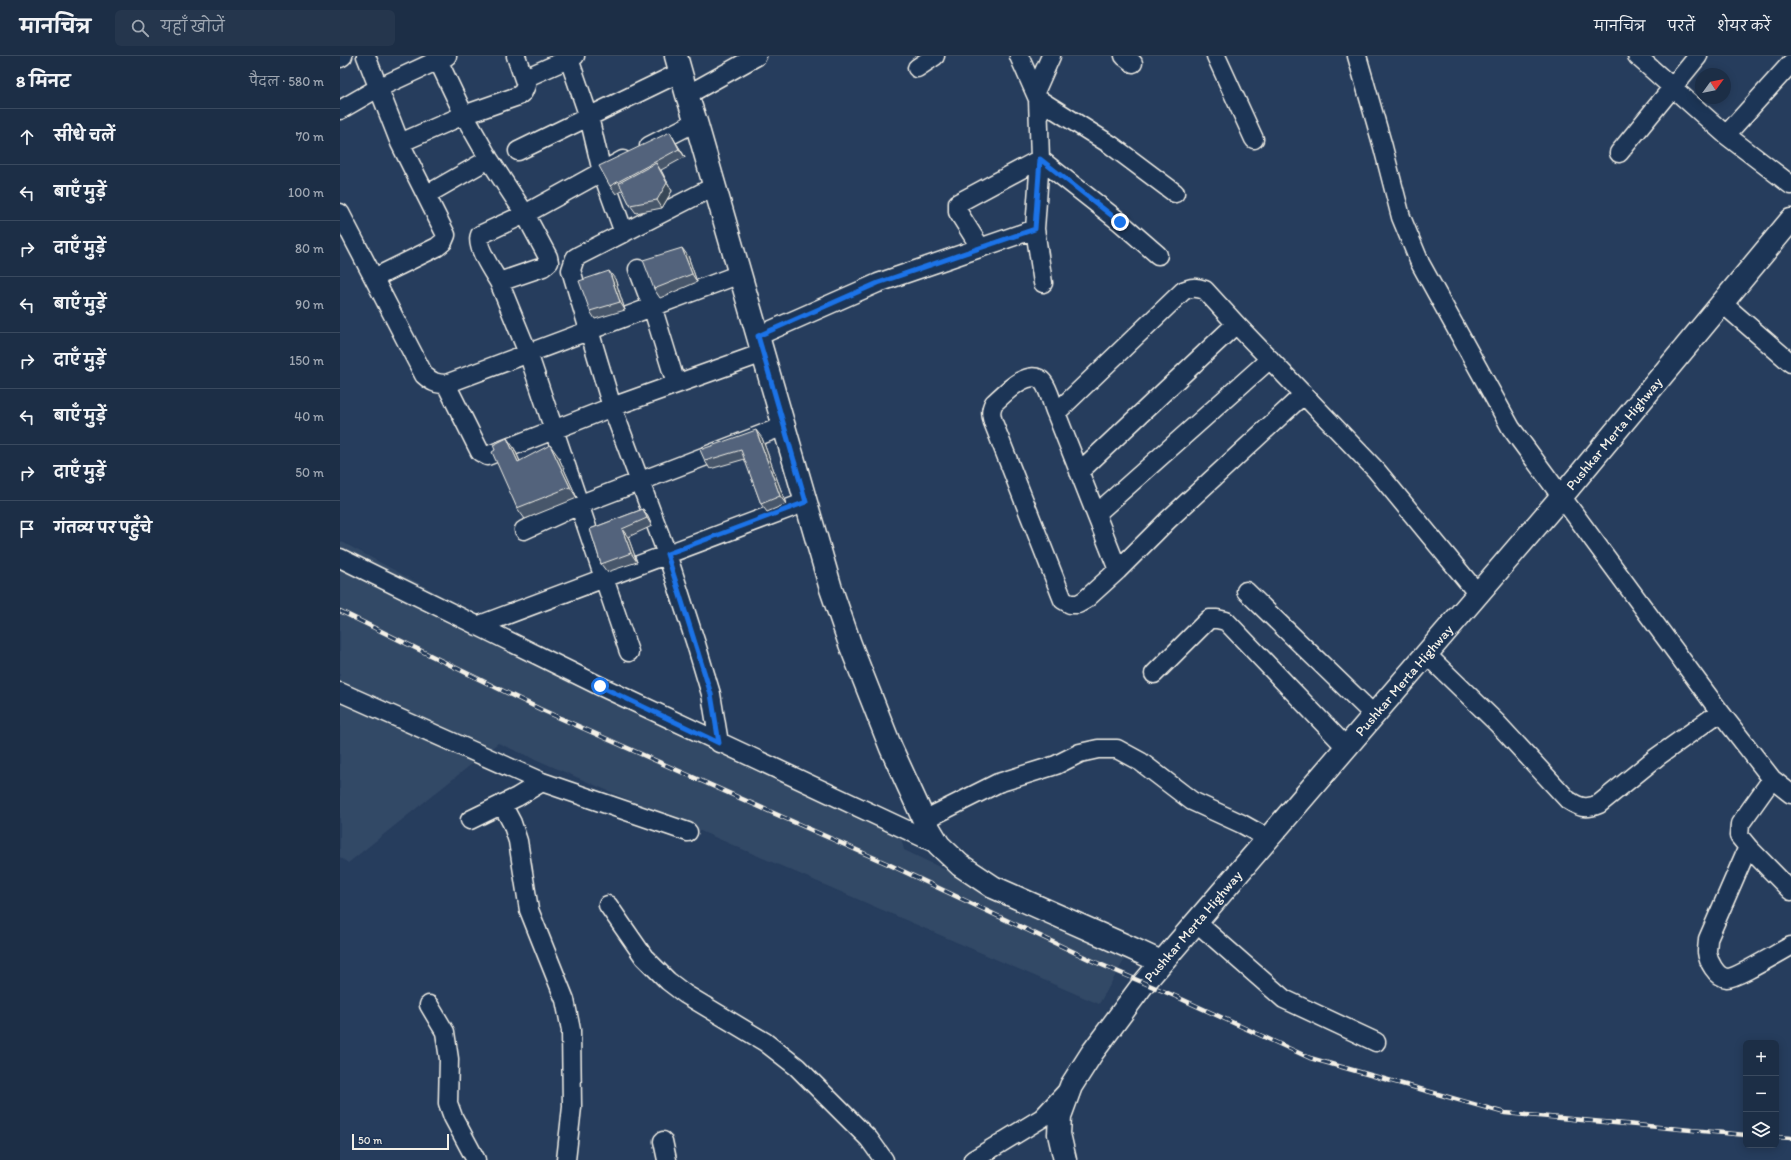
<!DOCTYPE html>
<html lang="hi">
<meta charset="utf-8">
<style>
body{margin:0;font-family:Itim,"Playpen Sans Deva",sans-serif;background:#25364d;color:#f1f3f6}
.controls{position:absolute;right:12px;bottom:12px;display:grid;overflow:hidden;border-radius:6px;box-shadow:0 2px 10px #0003}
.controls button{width:36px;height:36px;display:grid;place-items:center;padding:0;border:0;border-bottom:1px solid #3a4a5f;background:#1c2e46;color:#f1f3f6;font:20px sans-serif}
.compass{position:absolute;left:1355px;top:12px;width:36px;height:36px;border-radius:50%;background:#1c2e46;box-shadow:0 2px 10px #0003;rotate:57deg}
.scale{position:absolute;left:12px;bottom:10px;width:97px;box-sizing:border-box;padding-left:4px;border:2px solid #f4f1e8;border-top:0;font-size:11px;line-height:14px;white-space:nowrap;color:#f4f1e8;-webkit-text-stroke:3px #1d3557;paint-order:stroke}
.stop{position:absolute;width:12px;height:12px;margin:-9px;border:3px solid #1a73e8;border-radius:50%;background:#fff}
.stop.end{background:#1a73e8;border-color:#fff;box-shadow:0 1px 4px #0008}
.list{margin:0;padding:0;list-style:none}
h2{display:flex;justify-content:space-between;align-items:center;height:52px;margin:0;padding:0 16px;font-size:17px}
h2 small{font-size:13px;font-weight:400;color:#a0a8b3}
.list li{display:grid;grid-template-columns:26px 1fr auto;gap:12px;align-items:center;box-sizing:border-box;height:56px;padding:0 16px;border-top:1px solid #3a4a5f}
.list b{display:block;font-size:15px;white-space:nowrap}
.list em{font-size:13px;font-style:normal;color:#a0a8b3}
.icon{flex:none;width:22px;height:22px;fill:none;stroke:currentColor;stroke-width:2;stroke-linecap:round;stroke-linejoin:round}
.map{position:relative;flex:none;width:1451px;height:1104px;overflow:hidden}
header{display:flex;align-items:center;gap:24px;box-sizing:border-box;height:56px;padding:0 20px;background:#1c2e46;border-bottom:1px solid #3a4a5f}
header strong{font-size:19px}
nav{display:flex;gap:22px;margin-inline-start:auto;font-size:14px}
.search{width:280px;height:36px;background:#25364d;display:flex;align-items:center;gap:10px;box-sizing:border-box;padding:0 14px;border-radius:6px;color:#a0a8b3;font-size:15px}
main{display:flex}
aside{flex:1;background:#1c2e46}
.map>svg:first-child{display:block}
.built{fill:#334966}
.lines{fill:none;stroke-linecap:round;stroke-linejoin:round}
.minor-casing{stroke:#f4f1e8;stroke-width:21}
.major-casing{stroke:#f4f1e8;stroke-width:25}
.highway-casing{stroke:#f4f1e8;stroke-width:25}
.minor{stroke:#1d3557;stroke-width:18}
.major{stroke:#1d3557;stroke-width:22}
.highway{stroke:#1d3557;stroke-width:22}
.rail-casing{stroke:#f4f1e8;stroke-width:4.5}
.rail{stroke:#1d3557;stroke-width:3;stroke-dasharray:9;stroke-linecap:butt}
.wall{fill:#47566a;stroke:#f4f1e8}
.shaded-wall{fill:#394656;stroke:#f4f1e8}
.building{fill:#52647b;stroke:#f4f1e8}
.route{stroke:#1a73e8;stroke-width:5}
.labels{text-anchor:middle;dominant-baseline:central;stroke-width:3;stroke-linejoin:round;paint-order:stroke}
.street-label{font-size:14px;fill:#f4f1e8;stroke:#1d3557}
</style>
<header>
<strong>मानचित्र</strong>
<div class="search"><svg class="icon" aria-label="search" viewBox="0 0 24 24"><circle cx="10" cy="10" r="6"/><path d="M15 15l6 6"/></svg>यहाँ खोजें</div>
<nav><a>मानचित्र</a><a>परतें</a><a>शेयर करें</a></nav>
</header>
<main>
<aside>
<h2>8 मिनट<small>पैदल · 580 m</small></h2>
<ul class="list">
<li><svg class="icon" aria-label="ahead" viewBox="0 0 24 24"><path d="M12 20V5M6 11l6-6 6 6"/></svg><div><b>सीधे चलें</b></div><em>70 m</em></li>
<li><svg class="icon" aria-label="left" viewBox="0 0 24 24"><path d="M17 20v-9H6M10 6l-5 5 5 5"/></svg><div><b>बाएँ मुड़ें</b></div><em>100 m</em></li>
<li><svg class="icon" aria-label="right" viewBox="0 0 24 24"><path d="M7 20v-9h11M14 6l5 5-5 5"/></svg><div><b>दाएँ मुड़ें</b></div><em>80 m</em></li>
<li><svg class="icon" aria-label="left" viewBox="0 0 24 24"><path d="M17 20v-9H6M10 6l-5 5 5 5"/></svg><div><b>बाएँ मुड़ें</b></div><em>90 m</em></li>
<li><svg class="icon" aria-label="right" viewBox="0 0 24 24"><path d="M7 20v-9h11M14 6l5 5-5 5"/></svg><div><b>दाएँ मुड़ें</b></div><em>150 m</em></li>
<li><svg class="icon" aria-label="left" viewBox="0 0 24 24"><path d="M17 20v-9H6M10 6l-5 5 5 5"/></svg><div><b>बाएँ मुड़ें</b></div><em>40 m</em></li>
<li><svg class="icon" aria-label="right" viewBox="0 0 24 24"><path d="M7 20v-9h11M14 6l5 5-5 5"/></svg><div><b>दाएँ मुड़ें</b></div><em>50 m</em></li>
<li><svg class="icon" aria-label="arrive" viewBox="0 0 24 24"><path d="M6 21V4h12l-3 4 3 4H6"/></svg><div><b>गंतव्य पर पहुँचे</b></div></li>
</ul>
</aside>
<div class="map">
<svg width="1451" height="1104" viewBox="0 0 1451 1104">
<rect width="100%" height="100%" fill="#263d5d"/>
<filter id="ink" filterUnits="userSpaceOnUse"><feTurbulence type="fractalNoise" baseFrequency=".025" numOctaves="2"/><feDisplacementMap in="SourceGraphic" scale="8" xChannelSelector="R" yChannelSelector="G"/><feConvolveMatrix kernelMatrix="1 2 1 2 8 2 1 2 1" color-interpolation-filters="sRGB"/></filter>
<g filter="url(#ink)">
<path class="built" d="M0,485L158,570L557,764L564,794L786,901L759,948L158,687L8,807L0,801Z"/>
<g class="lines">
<g class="minor-casing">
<path id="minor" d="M26,0L60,87L106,179L103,186L97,191L34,222
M96,0L124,59L149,103L185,158L208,201L209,206L203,211L159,226L188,297L289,596
M228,0L249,61L262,116L284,177
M679,0L698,43L700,103L695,173L703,227
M784,0L793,7
M876,0L914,83
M1017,0L1043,91L1061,161L1080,207L1171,372L1380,656L1432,723L1451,738
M1297,0L1386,79L1451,129
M0,2L3,0
M577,12L595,0
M185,22L235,0
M695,36L711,0
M347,39L417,0
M698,43L771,89L835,137
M0,54L38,32L107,0
M1386,79L1451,7
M60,87L124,59L178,40L183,36L186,29L176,0
M309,90L356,66
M178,95L341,16
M1279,97L1358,0
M375,130L240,199L235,202L231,214L272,351L327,498L356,588L371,638L379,687
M86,139L149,103
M0,157L84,319C92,326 96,328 106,328L400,218
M640,191L618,156V147L700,103L780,166L818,199
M298,213L312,250L336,328
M159,226C153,216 135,190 140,179L185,158L283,104
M1382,247L1451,307
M418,280L538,227L695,173
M106,328L140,396L147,400L272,351L423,297
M716,357C712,348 709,333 703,326C690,310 664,338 654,347C650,354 651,359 653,366L723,544L730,548H738L745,544L778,514L828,464L964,338
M739,416L896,268
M756,458L930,303
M184,474L241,448L444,370
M0,502L260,630L599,789
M778,514L716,357L843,235C851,231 856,231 865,234L896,268L1036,414L1138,538
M906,535L1035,660
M137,570L466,446
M1087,599L1157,667L1228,744C1239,751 1245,754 1259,748L1317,701L1380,656
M814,618L869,563H877L886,565L1007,692
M0,636L202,726L348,776
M1432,723L1400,768L1399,780L1408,791L1451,835
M162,748L172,767L178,785L189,854L225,944L231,974L232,1051L226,1104
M130,764L177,741L202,726
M584,764L658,727L716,709L740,697L758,693H777L801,706L852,745L902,768L929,783
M1408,791L1368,883C1368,887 1367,892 1367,896C1368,905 1376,921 1387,922C1397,922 1439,896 1451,890
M268,849L304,901L328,925L345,938L425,986L457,1011L529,1083L544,1104
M856,866L944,943L1036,986
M89,949L105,976L109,1003L108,1047L113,1061L136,1104
M323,1085L327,1104
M633,1104L702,1062L728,1034"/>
</g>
<g class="major-casing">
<path id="major" d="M336,0L347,39L356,66L491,533L510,588L551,692L584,764L599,789L620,809L653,831L791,892L821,906"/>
</g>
<g class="highway-casing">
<g id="highway">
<path id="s1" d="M725,1104L719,1078L720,1060L731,1030L752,997L804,927L1222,440L1451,164"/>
</g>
</g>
<use href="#minor" class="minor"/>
<use href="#major" class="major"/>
<use href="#highway" class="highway"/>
<g class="rail-casing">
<path id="rail" d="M0,555L202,654L548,808L755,906L837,941L970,1002L1165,1057L1406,1079
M1436,1081L1451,1082"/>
</g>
<use href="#rail" class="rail"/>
</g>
<path class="wall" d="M330,76L335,85L345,101L321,114L332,135L322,152L296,157L290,149L283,134L276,138L270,130Z
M348,200L357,226L320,242L314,233Z
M275,223L285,254L255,263L250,255Z
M422,382L446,448L427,456L421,448L405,403L370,413L365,405Z
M174,392L180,405L218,400L237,442L185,463L177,452L155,394Z
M303,453L308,461L312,470L288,481L297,506L267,516L261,508L250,473Z"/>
<path class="shaded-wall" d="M330,76L335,85L345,101L339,93Z
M316,107L321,115L332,135L322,152L317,144Z
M342,192L348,200L357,226L352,218Z
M269,215L275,223L285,254L280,246Z
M416,374L422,382L446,448L440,440Z
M167,382L174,392L185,417L178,406Z
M210,389L218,400L237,442L230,431Z
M303,453L308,461L312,470L307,462Z
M282,473L288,481L297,506L291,497Z"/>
<path class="building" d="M330,76L339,93L270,130L259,110Z
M316,107L327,127L317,144L290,149L279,127Z
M342,192L352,218L314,233L303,204Z
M269,215L280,246L250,255L239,225Z
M416,374L440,440L421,448L401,394L365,405L360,394Z
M167,382L178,406L210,389L230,431L177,452L152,396L155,394L153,389Z
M303,453L307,462L282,473L291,497L261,508L250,473Z"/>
</g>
<g class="lines" filter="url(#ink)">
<path class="route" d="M260,630L379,687L371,638L327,498L466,446L418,280L538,227L695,173L700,103L780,166"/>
</g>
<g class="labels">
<g class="street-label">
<text stroke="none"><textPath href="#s1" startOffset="926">Pushkar Merta Highway</textPath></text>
<text stroke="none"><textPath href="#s1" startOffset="602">Pushkar Merta Highway</textPath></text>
<text stroke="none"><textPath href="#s1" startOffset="278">Pushkar Merta Highway</textPath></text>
</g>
</g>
</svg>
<div class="controls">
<button>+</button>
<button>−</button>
<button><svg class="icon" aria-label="layers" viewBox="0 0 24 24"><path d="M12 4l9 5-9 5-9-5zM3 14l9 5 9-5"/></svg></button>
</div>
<svg class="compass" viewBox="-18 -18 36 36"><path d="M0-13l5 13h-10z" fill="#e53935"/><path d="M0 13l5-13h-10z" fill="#a0a8b3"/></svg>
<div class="scale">50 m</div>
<div class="stop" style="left:260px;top:630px"></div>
<div class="stop end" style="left:780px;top:166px"></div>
</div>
</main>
